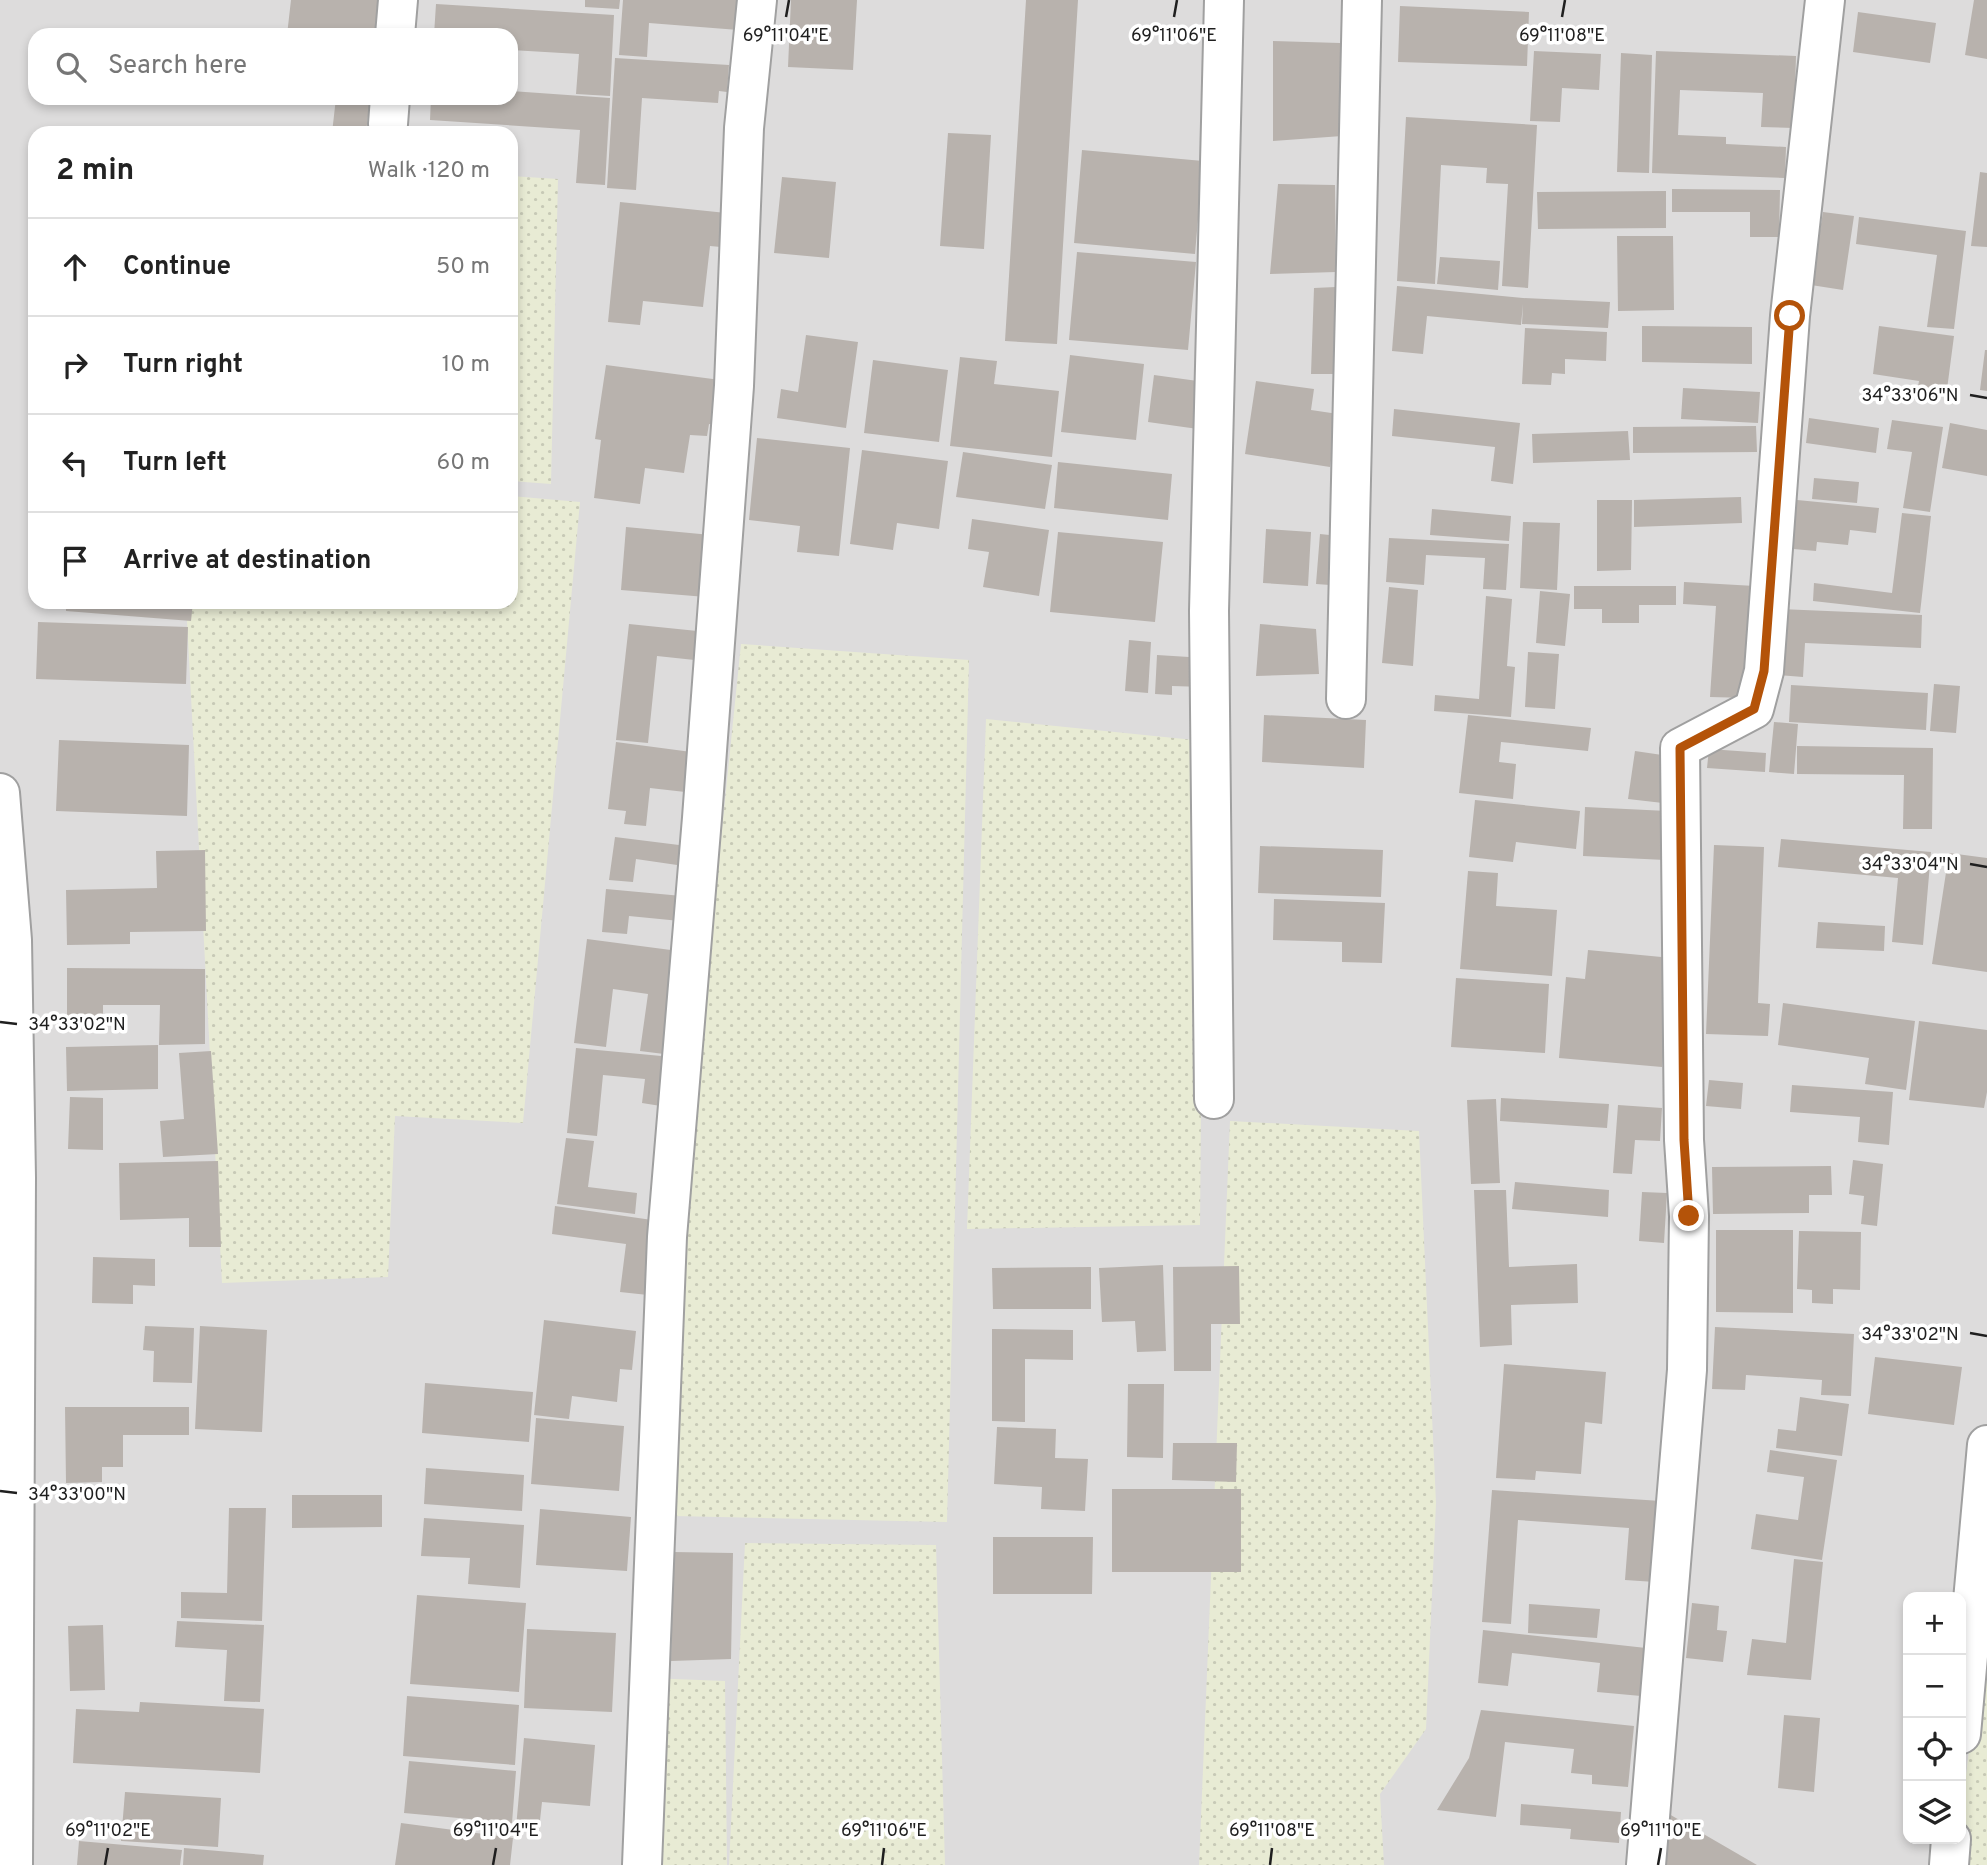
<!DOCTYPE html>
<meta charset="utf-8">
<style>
body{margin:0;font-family:Overpass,sans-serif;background:#f6f6f6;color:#222}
.controls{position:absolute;right:21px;bottom:21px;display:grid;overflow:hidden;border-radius:14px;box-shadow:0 4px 10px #0003}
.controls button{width:63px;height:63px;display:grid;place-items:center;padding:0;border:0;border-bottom:2px solid #e0e0e0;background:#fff;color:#222;font:35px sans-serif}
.stop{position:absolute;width:21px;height:21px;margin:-16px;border:5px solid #b45309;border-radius:50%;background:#fff}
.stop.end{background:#b45309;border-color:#fff;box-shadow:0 2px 7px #0008}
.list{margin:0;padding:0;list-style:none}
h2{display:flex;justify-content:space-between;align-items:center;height:91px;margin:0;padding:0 28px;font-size:30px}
h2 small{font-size:23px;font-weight:400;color:#767676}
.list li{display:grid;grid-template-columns:46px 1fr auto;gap:21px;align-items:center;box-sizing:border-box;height:98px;padding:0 28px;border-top:2px solid #e0e0e0}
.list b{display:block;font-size:26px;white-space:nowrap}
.list em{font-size:23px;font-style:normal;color:#767676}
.icon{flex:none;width:38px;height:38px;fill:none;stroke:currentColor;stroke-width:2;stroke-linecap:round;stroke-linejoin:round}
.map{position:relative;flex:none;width:1987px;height:1865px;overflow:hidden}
.search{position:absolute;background:#fff;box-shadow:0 4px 10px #0003;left:28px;top:28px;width:490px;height:77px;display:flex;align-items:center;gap:18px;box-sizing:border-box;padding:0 24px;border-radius:21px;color:#767676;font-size:26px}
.panel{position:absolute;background:#fff;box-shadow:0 4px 10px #0003;left:28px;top:126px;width:490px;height:483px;border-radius:21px}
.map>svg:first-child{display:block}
.residential{fill:#dddcdc;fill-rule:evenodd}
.farmland{fill:url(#farmland-dots)}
.building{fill:#b8b2ad}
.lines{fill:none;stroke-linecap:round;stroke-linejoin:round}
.minor-casing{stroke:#a0a0a0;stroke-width:42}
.minor{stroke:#fff;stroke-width:38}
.route{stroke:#b45309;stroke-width:9}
.ticks{fill:none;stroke:#1f1f1f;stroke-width:2.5}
.ticks-label{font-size:18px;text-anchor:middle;fill:#1f1f1f;stroke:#fff;stroke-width:7;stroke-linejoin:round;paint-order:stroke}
</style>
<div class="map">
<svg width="1987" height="1865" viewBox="0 0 1987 1865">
<defs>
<pattern id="farmland-dots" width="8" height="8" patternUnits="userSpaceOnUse" patternTransform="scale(1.75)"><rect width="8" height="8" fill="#e8ebd4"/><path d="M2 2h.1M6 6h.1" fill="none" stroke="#c7c9b6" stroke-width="1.8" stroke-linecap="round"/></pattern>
</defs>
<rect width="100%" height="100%" fill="#efede7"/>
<path class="residential" d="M0,0H1987V1594L1961,1820V1597H1908V1839H1959L1955,1865H0ZM35,35H511V98H35ZM35,133H511V602H35Z"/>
<path class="farmland" d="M511,176L558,179L551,484L511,481Z
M511,496L580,502L523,1123L395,1116L388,1277L222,1283L186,602H511Z
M741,644L969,660L947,1522L674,1516L692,1121Z
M986,719L1204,741L1200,1225L967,1229Z
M1230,1121L1419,1131L1436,1503L1426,1729L1380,1794L1384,1865H1199Z
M745,1543L936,1545L945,1865H729Z
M1987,1595V1865H1955L1961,1839V1820Z
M648,1678L725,1681L727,1865H651Z"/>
<path class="building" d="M291,0H381L377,35H287Z
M585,0H620L619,9L585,7Z
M623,0H766L764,32L649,23L647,57L619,55Z
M791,0H857L853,70L788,67Z
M1026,0H1078L1057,344L1005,341Z
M1974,0H1987V59L1965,55Z
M436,4L614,15L610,96L576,94L579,54L511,50V35H434Z
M1400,6L1529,12L1527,66L1398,62Z
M1858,12L1936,23L1930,63L1853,52Z
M1273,41L1340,43L1342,136L1273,141Z
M1534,51L1601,54L1599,90L1562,88L1560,122L1530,121Z
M1656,51L1796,56L1794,128L1761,127L1763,93L1680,90L1678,135L1726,137V144L1786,147L1785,178L1652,173Z
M1621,53L1652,55L1649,173L1617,172Z
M615,58L729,65L727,92L719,91L718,103L642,98L636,190L607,188Z
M511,91L610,98L605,185L576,183L580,130L430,120L431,98H511Z
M336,98H370L366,133H332Z
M1406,117L1537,125L1528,288L1502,286L1508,184L1486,183L1487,168L1441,165L1435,284L1397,281Z
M948,133L991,135L984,249L940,246Z
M1082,150L1203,161L1195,254L1074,243Z
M1980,172L1987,173V247L1971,246Z
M782,177L836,182L829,258L774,253Z
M1278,184L1335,185L1336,272L1270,274Z
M1672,189L1780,190L1779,237H1750V212H1672Z
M1666,191V228L1538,229L1537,192Z
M620,202L736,214L732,248L710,246L703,307L643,301L640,325L608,322Z
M1823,212L1854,216L1843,290L1811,285Z
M1859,217L1966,231L1954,329L1927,327L1937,255L1856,244Z
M1617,236H1673L1674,310L1618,311Z
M1077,252L1196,262L1188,350L1069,340Z
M1440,257L1500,261L1498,290L1437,284Z
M1397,286L1523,298L1610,302L1608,328L1522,324L1523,304L1521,325L1427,316L1423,354L1392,351Z
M1336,287V374H1311L1314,288Z
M1642,326L1752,327V364L1642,362Z
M1879,326L1954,336L1946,397L1917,392L1919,381L1873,374Z
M1525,328L1607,332L1606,361L1565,359V374L1552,373L1551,385L1522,384Z
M806,335L858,342L846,428L777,418L781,389L798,392Z
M1985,350H1987V391L1980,390Z
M1070,355L1144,364L1136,440L1061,432Z
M960,357L997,361L994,384L1059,391L1052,457L950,446Z
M873,360L948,370L939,442L864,433Z
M606,365L728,381L722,426L709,424L707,436L690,435L684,473L645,468L640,504L594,498L601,440L595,439Z
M1154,375L1205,382L1198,429L1148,422Z
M1256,381L1314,389L1311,410L1338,414L1330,467L1245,454Z
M1683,388L1760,392L1758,423L1681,419Z
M1394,409L1520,423L1513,484L1491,481L1495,447L1392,436Z
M1809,418L1879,428L1876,453L1806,443Z
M1892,420L1943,427L1930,512L1903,508L1912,452L1887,449Z
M1950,423L1987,430V476L1942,468Z
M1756,426L1757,452L1633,453V427Z
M1628,431L1630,460L1533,463L1532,434Z
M757,438L850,448L839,556L797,552L800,526L749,520Z
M862,450L948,461L939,529L897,523L893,550L850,544Z
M963,452L1052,465L1045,509L956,497Z
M1058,462L1172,474L1168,520L1054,508Z
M1814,478L1859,482L1857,503L1812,499Z
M1741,497L1742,523L1634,527V500Z
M1787,499L1879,508L1876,533L1850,530L1848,545L1817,542L1816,551L1782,548Z
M1597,500H1632L1631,570L1597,571Z
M1432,509L1511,516L1509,541L1430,535Z
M1902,513L1931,516L1920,613L1813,601L1814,583L1892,593Z
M972,519L1049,530L1039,596L983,587L989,552L968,549Z
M1523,522L1560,523L1557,590L1520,588Z
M626,527L711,535L706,597L621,590Z
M1266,529L1311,532L1308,586L1263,583Z
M1058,532L1163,542L1155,622L1050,612Z
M1320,534L1339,536L1338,618L1328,619L1330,585L1316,584Z
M1389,538L1509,544L1506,590L1483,589L1485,558L1426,555L1424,585L1386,582Z
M1684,582L1755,586L1748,698L1710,697L1716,606L1683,604Z
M1574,586H1676V605H1639V623H1602V609H1574Z
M1389,587L1418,590L1413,666L1382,663Z
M1540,591L1570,594L1565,646L1536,643Z
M1486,596L1512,599L1507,666L1515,667L1511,717L1434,711L1435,695L1479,699Z
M66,602H193L191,621L66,611Z
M1780,609L1922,615L1921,648L1805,643L1803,677L1777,675Z
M38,622L188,627L186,684L36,679Z
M629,624L707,632L704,661L657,656L648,743L616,740Z
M1260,624L1316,629L1319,674L1256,676Z
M1129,640L1151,642L1148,693L1125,691Z
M1528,652L1559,654L1555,709L1525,707Z
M1157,655L1205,658L1204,687L1172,686V695L1155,694Z
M1934,684L1960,686L1956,733L1930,731Z
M1791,685L1928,693L1926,730L1789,722Z
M1264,715L1366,720L1364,768L1262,762Z
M1468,715L1591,728L1588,751L1501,742L1499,762L1516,764L1513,799L1459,793Z
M1774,722L1798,724L1794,774L1769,772Z
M59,740L189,745L187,816L56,811Z
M616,742L699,753L694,793L650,788L646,826L624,824L626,811L608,809Z
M1797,746L1933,748L1932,829H1903L1904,775L1797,774Z
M1709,749L1766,753L1765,772L1707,768Z
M1635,751L1669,756L1663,803L1628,799Z
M1475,800L1580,811L1576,849L1516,842L1513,862L1469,857Z
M1585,807L1667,811L1665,860L1583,856Z
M615,837L687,846L684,866L636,859L633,882L609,880Z
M1781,839L1931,852L1923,945L1892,942L1898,878L1778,867Z
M1714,845L1764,847L1758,1003L1770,1004L1768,1036L1706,1034Z
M1260,846L1383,850L1381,897L1258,893Z
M205,850L206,931L130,932V944L67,945L66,890L157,888L156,851Z
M1949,853L1987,858V972L1932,964Z
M1468,871L1498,873L1496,906L1557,910L1552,976L1460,969Z
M606,889L682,896L680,921L629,916L627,934L602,932Z
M1274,899L1385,903L1382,963L1342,962V942L1273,940Z
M1818,922L1885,926L1884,951L1816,948Z
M587,939L686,952L672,1055L640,1051L648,994L613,989L606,1047L574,1043Z
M1588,950L1672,958L1662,1067L1559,1058L1566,977L1585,979Z
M67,968L205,969V1044L159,1045L160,1005H103V1020L67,1019Z
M1456,978L1549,984L1545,1053L1451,1047Z
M1783,1003L1915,1021L1906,1090L1865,1084L1869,1058L1778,1045Z
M1919,1021L1987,1030V1092L1984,1108L1909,1100Z
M158,1045V1089L67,1091L66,1047Z
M576,1048L672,1057L667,1107L642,1103L645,1079L603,1075L597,1136L567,1133Z
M211,1051L218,1154L163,1157L160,1121L184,1119L179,1053Z
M1709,1080L1743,1083L1741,1109L1706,1106Z
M1792,1085L1893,1092L1889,1145L1858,1142L1860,1117L1790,1112Z
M70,1097L103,1098V1150L68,1149Z
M1501,1098L1609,1104L1607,1128L1500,1121Z
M1496,1099L1500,1183L1471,1184L1467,1100Z
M1618,1105L1662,1108L1660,1141L1635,1140L1632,1174L1613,1173Z
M566,1138L594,1141L588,1187L637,1193L635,1214L557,1204Z
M1853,1160L1883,1164L1877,1226L1861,1224L1864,1196L1849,1194Z
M218,1161L221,1247H189V1218L120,1220L119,1163Z
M1831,1166L1832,1195H1809V1213L1713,1214L1712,1167Z
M1515,1182L1609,1190L1608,1217L1512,1209Z
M1474,1190H1506L1509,1267L1577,1264L1578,1303L1511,1305L1512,1345L1480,1347Z
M1642,1192L1667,1193L1664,1243L1639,1241Z
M555,1206L659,1221L648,1295L620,1292L626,1244L552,1234Z
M1716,1230H1793V1313L1716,1312Z
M1799,1231L1861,1232L1860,1290L1833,1289V1304L1812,1303V1290L1797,1289Z
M93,1257L155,1259V1286L133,1285V1304L92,1303Z
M1163,1265L1166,1351L1137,1352L1135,1321L1102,1322L1099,1268Z
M1239,1266L1240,1324H1211V1371H1174L1173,1267Z
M1091,1267V1309H993L992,1268Z
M544,1320L636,1331L632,1370L620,1369L617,1402L572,1396L569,1419L534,1415Z
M145,1326L194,1328L192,1383L153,1382L154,1351L143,1350Z
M200,1326L267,1330L262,1432L195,1429Z
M1715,1327L1854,1334L1851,1396L1821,1395L1822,1380L1746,1375L1745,1390L1712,1389Z
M992,1329L1073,1330V1360L1025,1359V1422L992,1421Z
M1875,1357L1962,1367L1954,1425L1868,1414Z
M1504,1364L1606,1372L1602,1424L1585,1422L1581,1474L1536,1471L1535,1480L1496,1478Z
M425,1383L533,1392L529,1442L422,1433Z
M1128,1384H1164L1163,1458L1127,1457Z
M1800,1397L1849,1404L1842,1456L1776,1448L1778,1429L1796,1431Z
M65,1407H189V1435H123V1467H102V1482L66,1483Z
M536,1418L624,1426L619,1491L531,1484Z
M997,1427L1056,1429L1055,1458L1088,1459L1085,1511L1041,1509L1042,1487L994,1484Z
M1173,1443H1237L1236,1482L1172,1480Z
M1770,1450L1837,1460L1822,1560L1751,1549L1756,1514L1798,1520L1804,1477L1767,1472Z
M426,1468L524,1475L522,1511L424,1504Z
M1112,1489H1241V1572H1112Z
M1492,1490L1661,1501L1655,1582L1625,1580L1629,1528L1518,1520L1511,1624L1482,1622Z
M292,1495H382V1527L292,1528Z
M229,1508H266L262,1621L181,1618V1592L227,1593Z
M540,1509L631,1517L627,1571L536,1565Z
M424,1518L524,1525L520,1588L468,1584L470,1558L421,1556Z
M993,1537H1093L1092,1594H993Z
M673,1552L733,1553L731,1659L671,1661Z
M1794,1559L1823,1562L1811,1680L1747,1675L1752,1639L1786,1643Z
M417,1595L526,1603L519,1692L410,1684Z
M1692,1603L1719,1606L1717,1630L1727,1631L1723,1662L1686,1658Z
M1529,1604L1600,1609L1597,1638L1528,1633Z
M177,1621L264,1625L260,1702L224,1701L227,1650L175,1647Z
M103,1625L105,1690L70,1691L68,1626Z
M527,1629L616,1633L612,1712L524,1708Z
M1483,1630L1646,1648L1641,1696L1597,1692L1600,1663L1512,1653L1508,1686L1478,1683Z
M407,1696L519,1705L515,1765L403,1756Z
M140,1702L264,1709L260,1773L73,1763L76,1709L139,1712Z
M1481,1710L1634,1726L1628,1787L1592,1784V1775L1571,1773L1574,1749L1505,1742L1496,1817L1437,1810L1469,1758Z
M1784,1715L1820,1718L1814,1792L1778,1788Z
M524,1738L595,1745L590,1806L542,1802L539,1829L516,1828Z
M409,1761L516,1771L512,1823L404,1813Z
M125,1792L221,1798L218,1847L121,1841Z
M1521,1804L1621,1812L1619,1843L1570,1839L1571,1829L1520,1825Z
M1669,1814L1757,1865H1666Z
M401,1823L513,1838L510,1865H395Z
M79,1841L182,1850L180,1865H77Z
M184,1848L264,1855L263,1865H183Z"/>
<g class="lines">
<g class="minor-casing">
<path id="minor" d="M395,35L398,0
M388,124L390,98
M1346,699L1362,0
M0,793L12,940L16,1178L13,1865
M1214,1099L1209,611L1224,0
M1961,1734L1987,1445
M642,1865L667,1237L702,818L734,386L744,128L757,0
M1646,1865L1687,1370L1689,1216L1684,1140L1680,748L1754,709L1764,671L1790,316L1825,0
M1949,1865L1951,1839"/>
</g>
<use href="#minor" class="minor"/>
</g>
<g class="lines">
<path class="route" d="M1689,1216L1684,1140L1680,748L1754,709L1764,671L1790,316"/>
</g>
<path class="ticks" d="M786,17L789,0M1174,17L1177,0M1562,17L1565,0M1970,395L1987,398M1970,864L1987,867M0,1022L17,1024M1970,1333L1987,1336M0,1491L17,1493M105,1865L108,1848M493,1865L496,1848M882,1865L884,1848M1270,1865L1272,1848M1658,1865L1661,1848"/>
<g class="ticks-label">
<text x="786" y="41">69°11'04"E</text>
<text x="1174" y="41">69°11'06"E</text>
<text x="1562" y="41">69°11'08"E</text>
<text x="1910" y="401">34°33'06"N</text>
<text x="1910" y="870">34°33'04"N</text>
<text x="77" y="1030">34°33'02"N</text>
<text x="1910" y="1340">34°33'02"N</text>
<text x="77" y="1500">34°33'00"N</text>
<text x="108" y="1836">69°11'02"E</text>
<text x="496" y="1836">69°11'04"E</text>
<text x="884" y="1836">69°11'06"E</text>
<text x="1272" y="1836">69°11'08"E</text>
<text x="1661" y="1836">69°11'10"E</text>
</g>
</svg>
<div class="controls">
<button>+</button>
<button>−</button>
<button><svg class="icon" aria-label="locate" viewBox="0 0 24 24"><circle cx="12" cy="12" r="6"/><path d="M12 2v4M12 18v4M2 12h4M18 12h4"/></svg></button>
<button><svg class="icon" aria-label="layers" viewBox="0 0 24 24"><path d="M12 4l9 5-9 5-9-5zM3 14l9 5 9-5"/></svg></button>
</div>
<div class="stop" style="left:1790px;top:316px"></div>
<div class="stop end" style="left:1689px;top:1216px"></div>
<div class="search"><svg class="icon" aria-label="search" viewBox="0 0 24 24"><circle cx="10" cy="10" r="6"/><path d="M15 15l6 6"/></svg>Search here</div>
<section class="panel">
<h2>2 min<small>Walk · 120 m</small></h2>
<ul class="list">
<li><svg class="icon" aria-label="ahead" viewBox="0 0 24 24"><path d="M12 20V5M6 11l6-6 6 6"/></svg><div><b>Continue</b></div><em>50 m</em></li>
<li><svg class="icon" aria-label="right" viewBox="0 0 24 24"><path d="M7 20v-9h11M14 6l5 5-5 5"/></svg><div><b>Turn right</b></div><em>10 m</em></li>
<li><svg class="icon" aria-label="left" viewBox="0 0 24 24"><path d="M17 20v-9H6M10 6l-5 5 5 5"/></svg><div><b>Turn left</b></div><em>60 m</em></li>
<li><svg class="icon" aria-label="arrive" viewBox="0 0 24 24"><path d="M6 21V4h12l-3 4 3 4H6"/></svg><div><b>Arrive at destination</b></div></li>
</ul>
</section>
</div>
